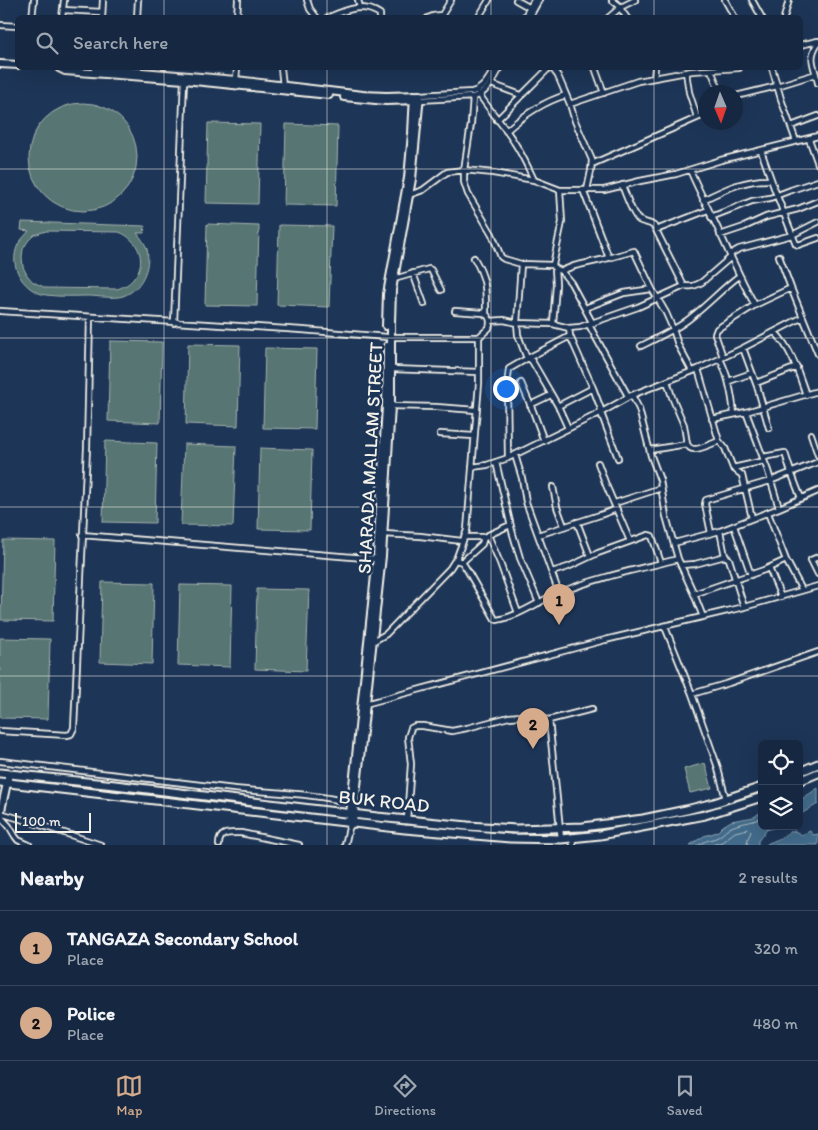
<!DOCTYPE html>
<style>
body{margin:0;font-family:Itim,sans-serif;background:#23344c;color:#f1f3f6}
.controls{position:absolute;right:15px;bottom:15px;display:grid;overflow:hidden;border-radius:8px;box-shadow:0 5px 20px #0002}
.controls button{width:45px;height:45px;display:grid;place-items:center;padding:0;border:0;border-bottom:1px solid #35445a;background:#162841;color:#f1f3f6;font:25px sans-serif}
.compass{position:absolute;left:698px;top:85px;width:45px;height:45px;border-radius:50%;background:#162841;box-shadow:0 5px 20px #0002;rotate:178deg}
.scale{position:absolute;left:15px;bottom:12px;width:76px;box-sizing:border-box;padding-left:5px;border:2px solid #f4f1e8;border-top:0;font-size:14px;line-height:18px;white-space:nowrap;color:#f4f1e8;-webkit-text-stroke:4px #1d3557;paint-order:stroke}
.you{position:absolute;left:505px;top:388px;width:18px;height:18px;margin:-12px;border:4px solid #fff;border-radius:50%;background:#1a73e8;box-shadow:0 0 0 8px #1a73e833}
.badge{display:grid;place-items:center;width:32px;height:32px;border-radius:50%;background:#d6ab8b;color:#111;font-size:16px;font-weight:700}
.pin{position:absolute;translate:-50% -41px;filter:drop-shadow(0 1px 2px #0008)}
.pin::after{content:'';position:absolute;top:26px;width:18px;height:15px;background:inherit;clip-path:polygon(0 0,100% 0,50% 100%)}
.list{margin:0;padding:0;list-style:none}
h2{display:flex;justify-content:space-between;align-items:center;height:65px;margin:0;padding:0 20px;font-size:21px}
h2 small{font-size:16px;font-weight:400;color:#9ea6b1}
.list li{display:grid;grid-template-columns:32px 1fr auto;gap:15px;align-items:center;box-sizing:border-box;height:75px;padding:0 20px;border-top:1px solid #35445a}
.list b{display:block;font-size:19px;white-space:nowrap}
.list p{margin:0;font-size:16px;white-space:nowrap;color:#9ea6b1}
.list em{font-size:16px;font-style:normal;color:#9ea6b1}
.icon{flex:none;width:28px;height:28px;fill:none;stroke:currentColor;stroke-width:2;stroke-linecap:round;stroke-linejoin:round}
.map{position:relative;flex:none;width:818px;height:845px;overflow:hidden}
.search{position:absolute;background:#162841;box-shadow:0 5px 20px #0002;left:15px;right:15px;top:15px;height:55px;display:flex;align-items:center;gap:12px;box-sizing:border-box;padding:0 18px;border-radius:8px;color:#9ea6b1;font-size:19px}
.sheet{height:215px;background:#162841}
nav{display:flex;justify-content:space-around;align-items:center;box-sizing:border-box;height:70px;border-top:1px solid #35445a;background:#162841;font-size:14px;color:#9ea6b1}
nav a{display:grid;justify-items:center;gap:2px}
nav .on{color:#d6ab8b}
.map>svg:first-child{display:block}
.green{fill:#577573;stroke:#a6b3ae;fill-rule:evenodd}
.water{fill:#426a8a;stroke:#89a0b0}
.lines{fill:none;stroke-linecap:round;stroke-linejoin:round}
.shore{stroke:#adbbc2;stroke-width:1}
.street-casing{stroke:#f4f1e8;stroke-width:8}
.secondary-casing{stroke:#f4f1e8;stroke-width:10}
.primary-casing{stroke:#f4f1e8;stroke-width:11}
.street{stroke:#1d3557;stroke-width:4.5}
.secondary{stroke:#1d3557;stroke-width:6}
.primary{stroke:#1d3557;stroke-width:7}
.grid{fill:none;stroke:#f4f1e8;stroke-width:1;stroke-opacity:0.55}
.labels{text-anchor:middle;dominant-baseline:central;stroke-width:5;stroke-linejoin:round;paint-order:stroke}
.street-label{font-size:19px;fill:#f4f1e8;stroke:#1d3557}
</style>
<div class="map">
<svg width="818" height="845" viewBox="0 0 818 845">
<rect width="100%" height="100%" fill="#1d3557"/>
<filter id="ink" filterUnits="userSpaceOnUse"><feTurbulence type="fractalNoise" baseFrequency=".02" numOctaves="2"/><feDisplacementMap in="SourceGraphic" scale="10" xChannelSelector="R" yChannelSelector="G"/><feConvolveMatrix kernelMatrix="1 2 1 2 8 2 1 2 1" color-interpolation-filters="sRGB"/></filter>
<g filter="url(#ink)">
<path class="green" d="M29 157a54 54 0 1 1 108 0a54 54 0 1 1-108 0Z
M208,123L260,124L258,204L206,203Z
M286,124L338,126L336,206L284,205Z
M22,222L145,226L144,233H137C141,238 145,243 147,249C151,268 141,290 123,296C114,299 97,296 88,296C75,296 60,297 46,295C26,292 10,270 16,250C18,242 24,237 29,231L21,230ZM46,231L119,232C138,239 148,261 134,278C130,284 123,287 117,289L46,288L33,282L27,275L23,267L22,257L23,249L28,241L34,235Z
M207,224L259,226L257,306L205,305Z
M279,225L332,226L329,307L277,305Z
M110,341L162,342L160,423L108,421Z
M188,344L240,345L238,426L186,424Z
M265,348L317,349L315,429L263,428Z
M105,441L157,443L155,523L103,522Z
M184,444L236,446L233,526L181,525Z
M260,448L312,450L310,530L258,529Z
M3,540L55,541L53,621L1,620Z
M102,582L154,583L152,664L100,662Z
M180,585L232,586L230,667L178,665Z
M257,589L309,590L306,671L255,669Z
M0,638L50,639L48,719L0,718Z
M705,763L712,788L690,793L684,769Z"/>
<path class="water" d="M818,788V804L799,815V801Z
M762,811V826H780L766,830L758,841V845H690L704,836L717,832L723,826L731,821L754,817Z
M795,831L802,835L810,831L813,835L818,834V845H765C770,842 775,841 780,838C787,834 787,832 795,831Z"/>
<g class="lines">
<path class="shore" d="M699,845C707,839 710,841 718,837C724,834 727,828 734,826C744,822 753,823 762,817
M712,845L722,842L735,832L748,829L751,832L748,838L747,845"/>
<g class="street-casing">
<path id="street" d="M307,0L310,9L317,18
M358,0L360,7
M516,0L532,9
M612,0L621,7
M725,0L735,18
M752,0L762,18
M620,8L627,18
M63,10L102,12
M32,18L34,0
M62,18L64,0
M102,18L103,0
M137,18L138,0
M237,18L238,0
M327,18C346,10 362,2 380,14V18
M428,18L433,16L441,15
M440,18L451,0
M478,18L489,0
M524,18L534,0
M529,18L539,0
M608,18L621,7L635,0
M784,18L789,0
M0,25L18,26
M818,43C807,59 815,66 818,83
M800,45L818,41
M281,68L283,86
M552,68L558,76L570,104L575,121L592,160L591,171L587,190
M595,68L604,93
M772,68L781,99L796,141
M711,70L720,92
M686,72L689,92L697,117
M654,78L655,68
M236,80L237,68
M491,84L521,95
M477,91C488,109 503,124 514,142C522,154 528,167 534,180
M420,95L472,92C484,89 489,78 495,68
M736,96L777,86L816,74
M473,97L471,124L464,170V182L468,194L492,234L501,257L504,259L521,264L553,265L555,268L561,271L571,283L593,324
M420,100L473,97C487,94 494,79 500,68
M570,104L638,81L692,71L739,68
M497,120L549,68
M791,126L818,116
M506,131C525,114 543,102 566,95
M809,139L818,164
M761,151L777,196L796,244L798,245L818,238
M592,164L706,114
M690,170C702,198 717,225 729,253C738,271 745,288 755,305
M622,185C625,193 633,216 639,220C644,223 649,222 654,226L684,286
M583,190L609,258
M409,195L423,190L447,172L464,170L493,173L534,180L560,190H604L640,181L676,174L721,160L818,136
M703,200C725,189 746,179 771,180
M711,217L752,201L770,198L791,190L818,181
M656,230L708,210
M720,235L744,227L766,217L798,209L818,201
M730,254L739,249L792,235L818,222
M779,256L791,288L818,354
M474,258C487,280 486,290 486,315
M521,264L517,323L518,335L526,356L532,361L539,373L558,406L568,428
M553,265L562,222L560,190
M561,271L574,266L601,260L634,251L652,289L666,313L673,329L678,345L692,371
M413,273L424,304
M394,279L429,269L431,270L441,290
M585,308L624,293L652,289
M0,311L302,330L387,337
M490,321L504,320L517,323L553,324L569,328L580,327L638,307L684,286C691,287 695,286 702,282L731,257
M174,323L184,80
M553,324L556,285L555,268
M589,325L628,396
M569,328L570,336L593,388L602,412
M775,332C792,350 798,372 806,395
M391,337H479L489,328C491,322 490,316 484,313L455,311
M641,346C655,339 670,332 682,324C703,310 719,291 739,276
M743,348L757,386L769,428
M723,357L715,334L717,329L755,305L791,288
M720,359C729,376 732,395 734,414
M391,369L479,372
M698,369L719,441L725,448L733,468L742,475L752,518
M667,381L672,397L684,425L687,444C689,447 690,449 694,449C699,450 713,443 719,441
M729,381L752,373
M521,383L533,411L544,441
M756,383L797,367
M632,395L639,409L651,456L660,480L666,516L678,559L694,594L703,617
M530,405L551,395
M391,406L436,407L476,410
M558,406L593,388
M746,412L768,471L779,508
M601,413L618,458
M712,419L746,412L818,391
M440,434L474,436
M811,434L818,455
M650,450L687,444
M515,455L522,478L526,502L559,593
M763,457L785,453L791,472L801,498
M508,458L507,386L509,369L528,358L570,336
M496,462L512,531L520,558L539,603
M598,463L606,485L630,541
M472,467L487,465L508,458L602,412L632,395L698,369L743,348L803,317
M733,468L764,461
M553,487L557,507L564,526
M615,503L661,488
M768,513L786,560L802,590
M577,522L590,556
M734,526L751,575
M720,531L725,556L729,559L744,607
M711,533L705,504L706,500L770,481L818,462
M383,534L420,536L462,541
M82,535L377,559
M488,535L500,563L518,613
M538,535L600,515L617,509
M464,537H484L510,525
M674,543L720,531L779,508L818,491
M818,557L811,560L818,574
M456,560L462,562L466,568L495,619L497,620C520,616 540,600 561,592C599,577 639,569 678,559
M462,562L482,544L484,537
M681,565L695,564L725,556
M769,568L781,597
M552,572L568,567L598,553L648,535L652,536L661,563
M694,594L764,570L786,560
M665,627L692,694L717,765L726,799
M372,642L386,634L450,568L457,557L467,530L479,383V337
M692,694L729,683L818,652
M365,704L605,640L744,607L818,586
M549,720L561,839
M0,731L67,735L71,734L74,728L87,448L90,317
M0,761C78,771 156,780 234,789C273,793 313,793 351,803
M0,813L34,823L101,845
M0,816L9,826L15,836L18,840L29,845
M407,820L411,764L408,737L411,728L415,726H423L452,731L467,728L509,717L521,716L549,720L592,709
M572,837L573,845
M219,845C219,831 230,833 241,833L299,845
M345,845L349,828L353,823"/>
</g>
<g class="secondary-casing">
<path id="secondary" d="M0,64L18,65
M59,68L65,71L184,80L329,95
M95,68L236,80L363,95L386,96L420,95L412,179L392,290L391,322V406L382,556L353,823
M344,97L386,101L418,100
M386,326L387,294L408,178L412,133L414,95
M0,815L9,774
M349,823L377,556L386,406L387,346"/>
</g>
<g class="primary-casing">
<path id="primary" d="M799,772L818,764
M0,773L115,785L377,817L468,826L516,829L583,827L643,819L686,810L714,803L762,787
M799,781L818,773
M0,782L405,829L510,838L561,839L600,835L705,815L762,797"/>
</g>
<use href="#street" class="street"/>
<use href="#secondary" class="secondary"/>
<use href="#primary" class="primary"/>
</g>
</g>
<path class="grid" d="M164,0V18M327,0V18M491,0V18M654,0V18M164,68V845M327,68V845M491,68V845M654,68V845M0,169H818M0,338H818M0,507H818M0,676H818"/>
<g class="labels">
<g class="street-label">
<text transform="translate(370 458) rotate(-87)">SHARADA MALLAM STREET</text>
<text transform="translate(384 801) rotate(6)">BUK ROAD</text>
</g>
</g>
</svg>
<div class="controls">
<button><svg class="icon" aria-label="locate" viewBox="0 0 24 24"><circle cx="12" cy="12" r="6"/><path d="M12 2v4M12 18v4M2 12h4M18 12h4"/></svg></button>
<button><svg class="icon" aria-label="layers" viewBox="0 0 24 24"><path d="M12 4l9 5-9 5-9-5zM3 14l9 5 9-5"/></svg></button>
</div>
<svg class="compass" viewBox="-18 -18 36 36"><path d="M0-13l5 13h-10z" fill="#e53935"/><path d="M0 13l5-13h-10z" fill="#9ea6b1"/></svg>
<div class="scale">100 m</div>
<div class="you"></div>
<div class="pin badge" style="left:559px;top:625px">1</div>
<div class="pin badge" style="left:533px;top:749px">2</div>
<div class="search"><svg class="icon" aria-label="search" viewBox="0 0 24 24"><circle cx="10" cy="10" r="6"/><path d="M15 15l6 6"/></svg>Search here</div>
</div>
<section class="sheet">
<h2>Nearby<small>2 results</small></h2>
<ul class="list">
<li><span class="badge">1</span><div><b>TANGAZA Secondary School</b><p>Place</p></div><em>320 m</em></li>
<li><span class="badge">2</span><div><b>Police</b><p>Place</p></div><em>480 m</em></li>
</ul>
</section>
<nav>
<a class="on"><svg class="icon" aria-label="map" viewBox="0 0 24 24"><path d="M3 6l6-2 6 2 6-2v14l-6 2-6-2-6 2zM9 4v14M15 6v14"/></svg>Map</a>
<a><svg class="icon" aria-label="directions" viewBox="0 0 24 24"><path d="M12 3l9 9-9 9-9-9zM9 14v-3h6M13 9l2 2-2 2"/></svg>Directions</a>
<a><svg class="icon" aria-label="saved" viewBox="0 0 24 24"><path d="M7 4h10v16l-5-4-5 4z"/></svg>Saved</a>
</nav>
